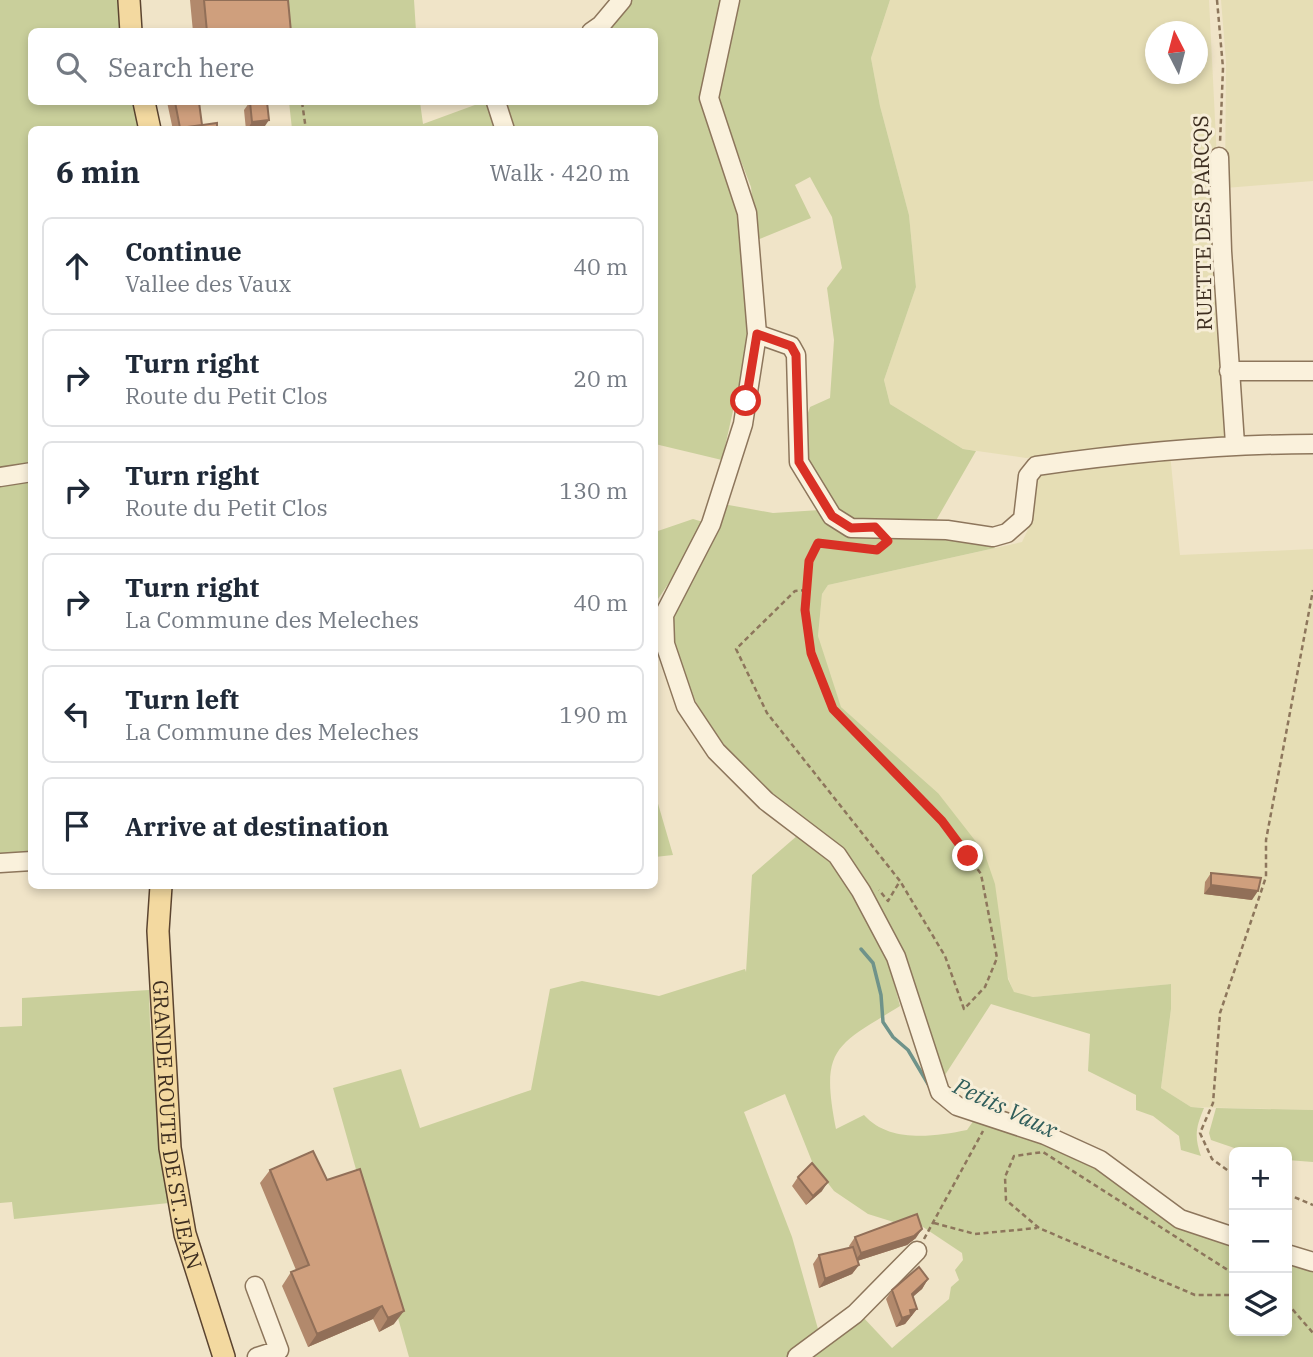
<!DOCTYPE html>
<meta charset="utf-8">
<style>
body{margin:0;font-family:"IBM Plex Serif",serif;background:#f6f6f7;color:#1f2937}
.controls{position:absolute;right:21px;bottom:21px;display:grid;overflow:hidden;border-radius:10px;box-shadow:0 4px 10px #0003}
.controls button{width:63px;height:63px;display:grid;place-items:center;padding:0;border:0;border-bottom:2px solid #e0e1e3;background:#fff;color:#1f2937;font:35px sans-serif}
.compass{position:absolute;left:1145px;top:21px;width:63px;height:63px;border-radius:50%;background:#fff;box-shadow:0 4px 10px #0003;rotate:354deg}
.stop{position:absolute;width:21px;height:21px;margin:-16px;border:5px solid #d93025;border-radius:50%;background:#fff}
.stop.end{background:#d93025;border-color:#fff;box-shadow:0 2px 7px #0008}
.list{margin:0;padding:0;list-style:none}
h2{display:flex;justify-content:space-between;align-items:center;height:91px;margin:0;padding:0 28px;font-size:30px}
h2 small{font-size:23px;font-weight:400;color:#747a83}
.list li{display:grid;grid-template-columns:46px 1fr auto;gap:21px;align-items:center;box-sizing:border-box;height:98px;margin:0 14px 14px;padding:0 14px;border:2px solid #e0e1e3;border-radius:10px}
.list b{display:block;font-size:26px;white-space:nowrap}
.list p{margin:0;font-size:23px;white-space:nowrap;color:#747a83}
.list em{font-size:23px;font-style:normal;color:#747a83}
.icon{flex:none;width:38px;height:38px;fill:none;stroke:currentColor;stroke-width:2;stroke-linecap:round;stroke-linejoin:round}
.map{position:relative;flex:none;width:1313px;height:1357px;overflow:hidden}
.search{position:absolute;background:#fff;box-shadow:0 4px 10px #0003;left:28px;top:28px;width:630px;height:77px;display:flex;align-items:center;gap:18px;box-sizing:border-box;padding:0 24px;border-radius:10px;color:#747a83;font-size:26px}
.panel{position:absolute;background:#fff;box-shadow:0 4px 10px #0003;left:28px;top:126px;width:630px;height:763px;border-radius:10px}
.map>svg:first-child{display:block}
.farmland{fill:#e6deb5;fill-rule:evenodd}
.green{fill:#c9cf9b}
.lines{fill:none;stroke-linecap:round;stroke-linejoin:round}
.stream{stroke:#6f938a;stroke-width:3.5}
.minor-casing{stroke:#8d765c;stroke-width:21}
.major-casing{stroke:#5b4430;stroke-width:24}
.path{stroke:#8d765c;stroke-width:2.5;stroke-dasharray:5 3.5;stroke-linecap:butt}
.minor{stroke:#faf1dc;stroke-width:18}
.major{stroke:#f3d9a0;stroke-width:21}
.wall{fill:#b2896c}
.shaded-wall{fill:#916f58}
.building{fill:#cf9f7d;stroke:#916f58;stroke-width:2}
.route{stroke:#d93025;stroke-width:9}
.labels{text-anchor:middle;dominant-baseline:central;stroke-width:6;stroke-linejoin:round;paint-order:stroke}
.street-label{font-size:21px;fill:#3d2e20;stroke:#f7eed8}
.water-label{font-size:23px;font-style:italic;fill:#2f5d5a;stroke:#f7eed8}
</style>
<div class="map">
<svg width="1313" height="1357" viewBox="0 0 1313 1357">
<rect width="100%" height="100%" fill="#f0e4c8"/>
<path class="farmland" d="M890,0H1209L1231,438L1026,458L963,449L890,404L884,380L916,287L909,215L880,106L871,58ZM1156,32H1198V74H1156Z
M1221,0H1313V181L1225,188L1226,61Z
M1170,453L1180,555L1313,549V1110L1191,1107L1161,1088L1171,1009V984L1033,997L1014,993L938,793L841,707L821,651L818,636L822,594L828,585L1022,542L1033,519L1039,469Z"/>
<path class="green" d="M0,0H119L121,31L32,32V102H133L138,129L32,130V854L0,856Z
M280,0H414L416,31H282Z
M629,0H725L703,97L739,215L750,335L722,460L655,444L654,130L511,129L502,102H654V32L600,31Z
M739,0H890L871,58L880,106L909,215L916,287L884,380L890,404L963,449L976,451L934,524L851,523L836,514L804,460L803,427L810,407L830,398L834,340L827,288L842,268L832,217L810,177L795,185L811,218L757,240L751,187L717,99Z
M289,102H420L423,124L483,102L491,108L499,129H292Z
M723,504L773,513L820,510L871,533L991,541L995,548L828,585L822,594L818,636L841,707L938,793L984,852L995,884L1008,979L1014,992L1033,997L1171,984V1009L1161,1088L1191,1107L1204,1108C1196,1127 1194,1136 1201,1156L1181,1150L1179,1136L1153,1116L1136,1110V1095L1088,1071L1090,1034L991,1004L945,1075C911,1000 906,929 850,862C837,847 817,834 802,821C753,779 701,731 682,668C677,652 671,633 674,616C677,589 710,531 723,504Z
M693,519L703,522L696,543L658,599L655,609V532Z
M654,790L673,855L655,857Z
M798,835C810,845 826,855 836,867C869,908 888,955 900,1006C835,1046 820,1048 836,1129L864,1115C889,1143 933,1137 967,1130L974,1120L1018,1133L1094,1167L1176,1227L1234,1246V1331H1287V1263L1313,1271V1357H805L862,1316L892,1348L949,1299L951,1287L959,1280L955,1270L963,1260L962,1253L917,1223L900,1224L868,1214L834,1191L813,1164L785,1094L744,1112L792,1237L820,1336L791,1357H409L333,1088L401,1069L420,1128L531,1090L550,989L582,981L659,996L745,969L746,972L752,875Z
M149,990L150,1025L169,1203L14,1219L12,1202L0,1203V1027L22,1026V998Z
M1216,1108L1313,1110V1162L1287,1160V1152H1246L1211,1140L1209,1133Z"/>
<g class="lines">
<path class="stream" d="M861,949L873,963L881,995L883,1022L893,1037L908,1050L931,1089"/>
<g class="minor-casing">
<path id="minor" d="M730,0L709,98L747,213L757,334L743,424L711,524L664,615L665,644L686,706L716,751L766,801L837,855L861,891L896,957L940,1092L957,1106L1045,1135L1100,1160L1180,1219L1234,1237
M591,32L601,25L622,0
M496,102L505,130
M1219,157L1222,251L1235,444
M757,334L791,346L796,355L799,462L832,516L851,528L947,530L993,537L1007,533L1023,519L1028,476L1036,466C1128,453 1219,444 1313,444
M1229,371H1313
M0,477L32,472
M0,863L32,861
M1287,1254L1313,1262
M255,1286L279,1350L257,1357
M797,1357L855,1314L917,1251"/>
</g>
<g class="major-casing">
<g id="major">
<path d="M129,0L131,32"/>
<path d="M144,102L150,130"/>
<path id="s1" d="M161,886L158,931L170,1148L185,1234L224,1357"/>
</g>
</g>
<path class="path" d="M1217,0L1223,68L1220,143
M302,102L306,130
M885,543L877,550L818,543L809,561L805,610L812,653L833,709L942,821L981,874L997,958L985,987L964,1009L945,956L900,881
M806,590L795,591L736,649L767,713L900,881L888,901L879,890
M1234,1175L1212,1159L1200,1133L1213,1103L1220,1013L1266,877V840L1313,590
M1287,1194L1313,1205
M934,1223L975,1234L1037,1228
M924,1239L983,1131
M1234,1274L1043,1152L1014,1156L1005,1177L1006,1200L1039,1228L1195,1295H1234
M1287,1303L1313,1333"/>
<use href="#minor" class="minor"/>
<use href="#major" class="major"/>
</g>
<path class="wall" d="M190,0H288L291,32H193Z
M167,102H199L202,125L217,130H173Z
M233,102H267L263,129L246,130L244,110L249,103L233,105Z
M1211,873L1252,900L1204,894L1205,882Z
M313,1151L394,1324L379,1332L373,1319L308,1347L282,1286L291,1272L296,1270L260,1183L270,1170Z
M798,1177L822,1191L806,1205L792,1186Z
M855,1237L916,1238L907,1245L857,1261L859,1265L852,1274L819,1288L813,1264L819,1255L850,1248L849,1246Z
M928,1279L922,1289L913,1296L917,1309L905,1324L896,1327L886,1299L892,1290Z"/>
<path class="shaded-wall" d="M236,102H250L249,103L233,105Z
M269,120L263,129L247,130L252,122Z
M202,125L199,130H179L180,128Z
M1211,885L1258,891L1252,900L1204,894Z
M828,1182L822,1191L806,1205L813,1196Z
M922,1229L916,1238L907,1245L854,1262L861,1253Z
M859,1265L852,1274L819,1288L825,1279Z
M928,1279L922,1289L906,1303L912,1294Z
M382,1306L373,1319L308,1347L317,1334Z
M917,1309L905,1324L896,1327L902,1318L910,1310Z
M404,1311L394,1324L379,1332L388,1318Z"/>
<path class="building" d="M204,0H288L291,32H207Z
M175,102H199L202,125L180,128Z
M250,102H267L269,120L252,122Z
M217,123V130H203L202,125Z
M1211,873L1261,878L1258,891L1211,885Z
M313,1151L327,1180L360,1169L404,1311L388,1318L382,1306L317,1334L291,1272L309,1265L270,1170Z
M812,1163L828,1182L813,1196L798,1177Z
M917,1214L922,1229L914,1236L861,1253L855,1237Z
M853,1247L859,1265L825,1279L819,1255Z
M919,1267L928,1279L912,1294L917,1309L910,1310L911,1315L902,1318L892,1290Z"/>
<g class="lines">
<path class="route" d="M746,401L757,334L791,346L796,355L799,462L832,516L851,528L875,527L888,541L877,550L818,543L809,561L805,610L811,653L833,709L942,821L968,856"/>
</g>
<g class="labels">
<g class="street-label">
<text transform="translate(1202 223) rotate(-91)">RUETTE DES PARCQS</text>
<text stroke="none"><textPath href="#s1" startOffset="240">GRANDE ROUTE DE ST. JEAN</textPath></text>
</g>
<g class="water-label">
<text transform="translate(1006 1107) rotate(25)">Petits Vaux</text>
</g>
</g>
</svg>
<div class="controls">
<button>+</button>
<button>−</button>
<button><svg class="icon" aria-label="layers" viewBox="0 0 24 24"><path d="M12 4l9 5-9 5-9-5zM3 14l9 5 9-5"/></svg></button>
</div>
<svg class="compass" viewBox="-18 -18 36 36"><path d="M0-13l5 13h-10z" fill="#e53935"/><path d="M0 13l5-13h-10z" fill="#747a83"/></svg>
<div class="stop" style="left:746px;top:401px"></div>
<div class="stop end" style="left:968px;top:856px"></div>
<div class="search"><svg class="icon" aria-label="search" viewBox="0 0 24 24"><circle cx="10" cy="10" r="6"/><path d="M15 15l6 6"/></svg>Search here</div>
<section class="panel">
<h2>6 min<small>Walk · 420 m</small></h2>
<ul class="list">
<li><svg class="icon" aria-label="ahead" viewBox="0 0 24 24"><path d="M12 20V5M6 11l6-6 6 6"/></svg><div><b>Continue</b><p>Vallee des Vaux</p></div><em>40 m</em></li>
<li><svg class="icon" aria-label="right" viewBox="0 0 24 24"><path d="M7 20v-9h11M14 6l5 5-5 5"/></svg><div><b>Turn right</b><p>Route du Petit Clos</p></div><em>20 m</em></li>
<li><svg class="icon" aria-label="right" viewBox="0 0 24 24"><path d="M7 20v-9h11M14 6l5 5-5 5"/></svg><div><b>Turn right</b><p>Route du Petit Clos</p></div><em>130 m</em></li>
<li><svg class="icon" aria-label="right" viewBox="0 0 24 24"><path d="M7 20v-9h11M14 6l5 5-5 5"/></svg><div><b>Turn right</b><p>La Commune des Meleches</p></div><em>40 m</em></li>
<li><svg class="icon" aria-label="left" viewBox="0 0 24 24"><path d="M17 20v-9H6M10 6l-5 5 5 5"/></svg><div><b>Turn left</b><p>La Commune des Meleches</p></div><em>190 m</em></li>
<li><svg class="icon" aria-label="arrive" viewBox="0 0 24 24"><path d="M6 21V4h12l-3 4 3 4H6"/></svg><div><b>Arrive at destination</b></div></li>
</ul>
</section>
</div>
